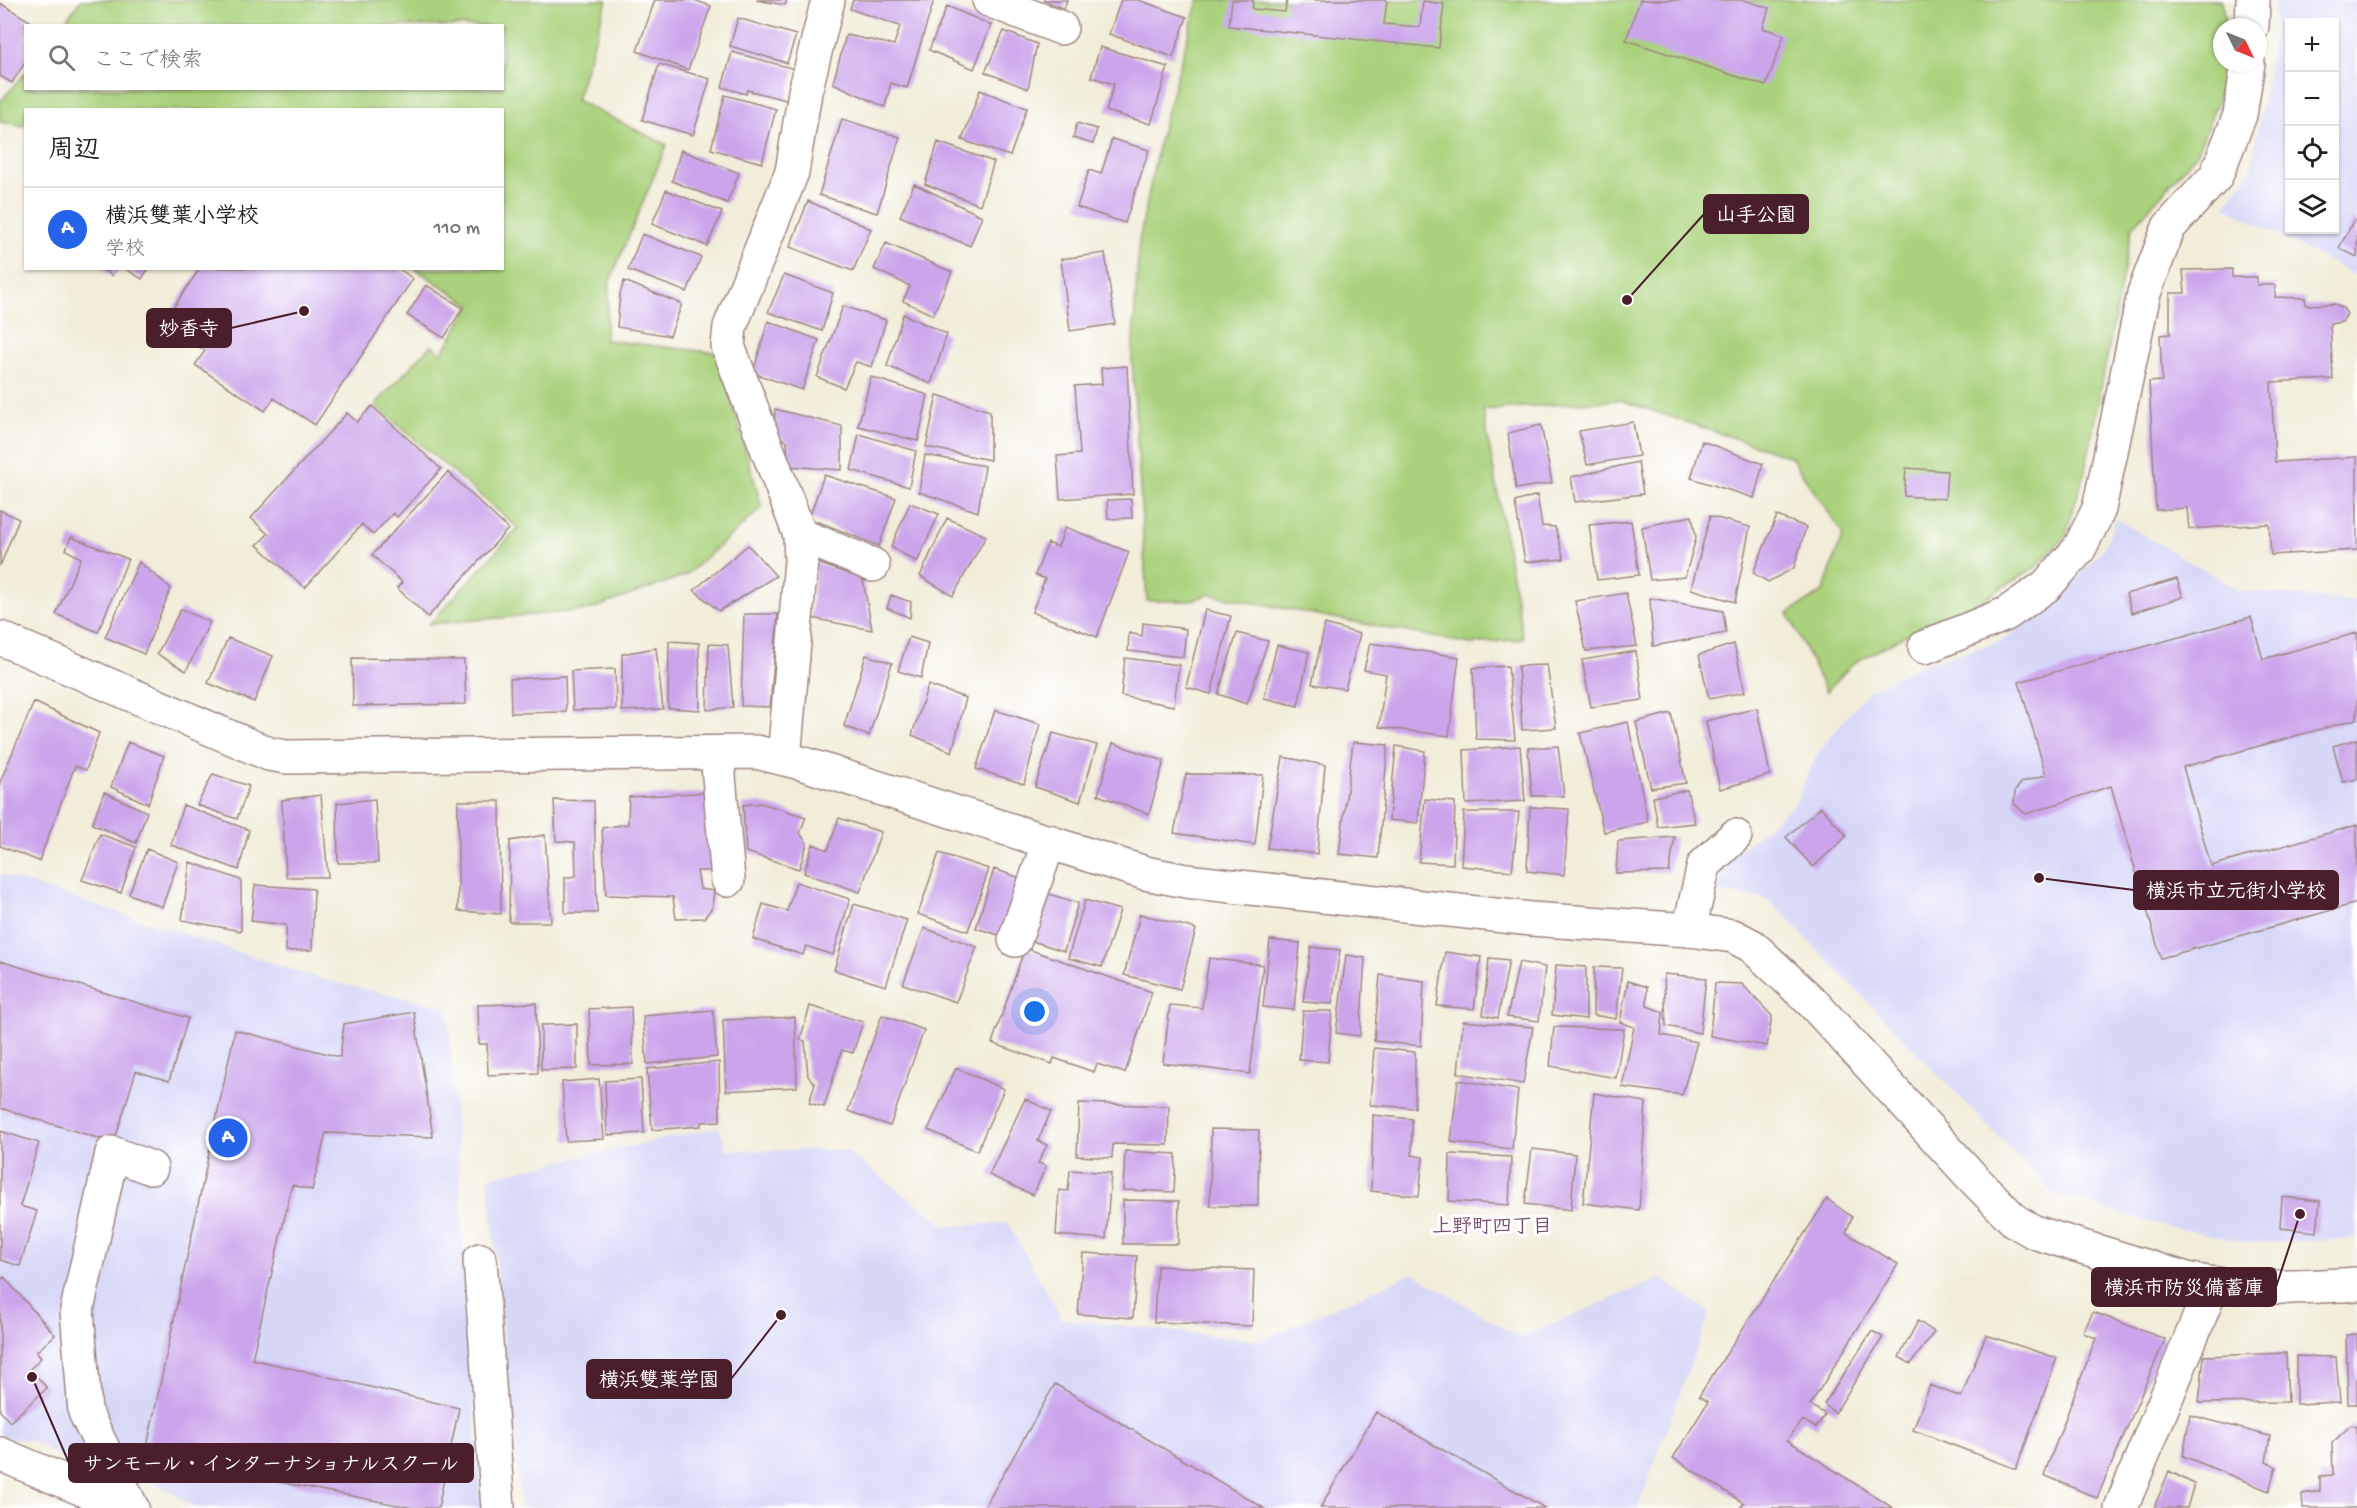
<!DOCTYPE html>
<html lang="ja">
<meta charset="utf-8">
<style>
body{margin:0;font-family:"Gochi Hand","Klee One",sans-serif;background:#f6f6f6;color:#222}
.controls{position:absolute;right:18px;top:18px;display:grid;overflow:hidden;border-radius:0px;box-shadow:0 2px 4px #0004}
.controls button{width:54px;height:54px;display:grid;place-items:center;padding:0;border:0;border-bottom:2px solid #e0e0e0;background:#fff;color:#222;font:30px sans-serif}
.compass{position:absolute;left:2213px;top:18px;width:54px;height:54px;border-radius:50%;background:#fff;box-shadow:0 2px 4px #0004;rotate:133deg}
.you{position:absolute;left:1035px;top:1012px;width:21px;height:21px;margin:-15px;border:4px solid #fff;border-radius:50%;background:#1a73e8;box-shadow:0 0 0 9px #1a73e833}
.badge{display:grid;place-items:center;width:39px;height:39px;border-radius:50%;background:#2563eb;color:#fff;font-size:20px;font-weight:700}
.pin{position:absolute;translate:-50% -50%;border:3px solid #fff;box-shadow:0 2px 6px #0006}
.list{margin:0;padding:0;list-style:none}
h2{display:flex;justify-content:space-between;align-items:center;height:78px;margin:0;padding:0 24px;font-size:26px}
h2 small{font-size:20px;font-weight:400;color:#767676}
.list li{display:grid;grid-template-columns:39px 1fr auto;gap:18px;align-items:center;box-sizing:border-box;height:84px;padding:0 24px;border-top:2px solid #e0e0e0}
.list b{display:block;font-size:22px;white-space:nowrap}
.list p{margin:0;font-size:20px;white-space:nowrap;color:#767676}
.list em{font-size:20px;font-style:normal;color:#767676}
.icon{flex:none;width:33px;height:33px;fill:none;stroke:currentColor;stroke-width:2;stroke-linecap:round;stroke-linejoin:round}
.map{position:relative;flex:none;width:2357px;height:1508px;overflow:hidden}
.search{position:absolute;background:#fff;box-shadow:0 2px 4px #0004;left:24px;top:24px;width:480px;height:66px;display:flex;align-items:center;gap:15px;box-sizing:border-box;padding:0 21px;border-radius:0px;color:#767676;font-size:22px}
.panel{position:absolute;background:#fff;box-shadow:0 2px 4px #0004;left:24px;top:108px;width:480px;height:162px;border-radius:0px}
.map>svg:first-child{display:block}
.built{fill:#d7d7f8;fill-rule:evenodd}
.green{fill:#aad27c;stroke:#7a7854;stroke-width:1.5}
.building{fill:#caa5eb}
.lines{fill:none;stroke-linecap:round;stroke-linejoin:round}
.minor-casing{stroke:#9e8682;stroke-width:36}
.minor{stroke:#fff;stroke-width:33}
.labels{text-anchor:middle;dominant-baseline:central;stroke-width:6;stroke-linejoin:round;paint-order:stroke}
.neighbourhood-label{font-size:20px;font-weight:bold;fill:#774e6e;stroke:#fff}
.leader{fill:none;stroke:#4a1f2b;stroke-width:2}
.callout-dot{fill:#4a1f2b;stroke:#fff;stroke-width:2}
.callout{fill:#4a1f2b;stroke:#4a1f2b;stroke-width:2}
.callout-label{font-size:20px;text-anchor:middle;font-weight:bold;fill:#fff}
</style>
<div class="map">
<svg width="2357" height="1508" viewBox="0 0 2357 1508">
<rect width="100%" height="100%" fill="#fff"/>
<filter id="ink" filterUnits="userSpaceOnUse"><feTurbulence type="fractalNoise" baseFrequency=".0167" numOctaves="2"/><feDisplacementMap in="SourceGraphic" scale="12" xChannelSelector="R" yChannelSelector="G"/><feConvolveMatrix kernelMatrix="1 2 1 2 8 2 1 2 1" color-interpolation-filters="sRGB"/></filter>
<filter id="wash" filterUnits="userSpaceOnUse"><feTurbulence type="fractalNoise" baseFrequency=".008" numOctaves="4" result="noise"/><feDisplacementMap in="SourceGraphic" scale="24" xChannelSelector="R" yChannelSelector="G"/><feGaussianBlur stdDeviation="1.35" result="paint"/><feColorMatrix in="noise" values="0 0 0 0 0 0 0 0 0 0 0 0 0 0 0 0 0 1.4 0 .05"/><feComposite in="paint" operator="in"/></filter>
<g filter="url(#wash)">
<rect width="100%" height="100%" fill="#f2edd9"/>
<path class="built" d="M2274,0H2357V276L2225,207L2251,170L2275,27ZM2290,22H2334V230H2290Z
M2116,519L2240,591L2357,601V1239L2249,1243L2148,1222L2052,1192L1768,899L1717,892L1725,863L1795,803L1818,752L1867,692L1925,663L2000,642L2055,601L2104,548Z
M0,874L324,980L448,1007L481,1508H197L154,1482L110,1487L31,1440L0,1437Z
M719,1127L727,1150H845L946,1226L1008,1223L1062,1319L1259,1341L1413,1273L1520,1338L1660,1278L1710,1312L1638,1508H521L488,1177Z"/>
<path class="green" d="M81,0H607L576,100L667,145L610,281L605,340L718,353L762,508L686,575L589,610L429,624L518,528L375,405L431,345L442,353L471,305L415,269L502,268V110H26L25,126L0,122V102L25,73L26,88H502V26L62,25Z
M1198,0H2222L2225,27H2222V63L2218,100L2197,153L2132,228L2085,471L2065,536L2036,567L1970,608L1926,624L1852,664L1826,692L1788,613L1823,592L1843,534L1791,457L1620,400L1483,410L1523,639L1470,644L1209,594L1191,601H1147L1132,358L1139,241L1160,137Z"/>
<g id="blocks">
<path class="building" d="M655,0H694L711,6L688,70L637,51Z
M756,0H787L785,5Z
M853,0H934L907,88L891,83L885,107L833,83L846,35L894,45L900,26L850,9Z
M1043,0H1067L1064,9Z
M1121,0H1138L1187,17L1173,57L1109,34Z
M1232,0H1253L1252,9L1285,12L1287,0H1387L1384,24L1420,27L1423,1L1444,4L1439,48L1229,26Z
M1640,0H1744L1769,8L1763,28L1784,35L1766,86L1626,40Z
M0,3L38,26H26V61L12,83L0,76Z
M947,6L991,25L974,69L929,50Z
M738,18L796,35L787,63L730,46Z
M1004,31L1037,44L1028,89L985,72Z
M1100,47L1168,67L1151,124L1106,111L1114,84L1091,77Z
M732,52L795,69L786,100L747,90L746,94L722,87Z
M659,64L710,79L693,135L642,120Z
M980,90L1027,108L1010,156L962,140Z
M725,95L776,109L762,163L711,149Z
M842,119L900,137L877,213L819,195Z
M1077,123L1097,129L1093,144L1073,138Z
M1112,139L1149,150L1125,223L1077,207L1089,170L1101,174Z
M938,142L994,162L980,205L925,184Z
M681,150L739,173L727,203L672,181Z
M914,184L982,216L970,246L900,216Z
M666,190L722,212L707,246L652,224Z
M808,201L871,229L853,271L790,247Z
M2354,220L2357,222V257L2339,248Z
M642,234L701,257L687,292L628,270Z
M886,243L952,272L933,315L903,301L910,286L874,269Z
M1105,253L1115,324L1070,331L1061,259Z
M100,268H117L112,276Z
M124,268H149L142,279Z
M200,268H398L413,279L315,425L274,398L265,411L195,365L205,351L163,323Z
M2232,269V277H2257V285H2275V297L2305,298L2306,305L2335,304L2343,308L2347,314L2342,322L2330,324L2333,379L2271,382L2275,462L2357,457V550L2271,555L2269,524L2189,529L2187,508L2156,510L2149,382L2162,381L2160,335L2170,334V293H2185L2183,270Z
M784,275L833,293L822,331L768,312Z
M624,281L682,304L670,336L617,327L620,294Z
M426,285L463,308L444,338L407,315Z
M843,306L886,320L872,367L856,362L844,388L817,377Z
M903,314L947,334L931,384L887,366Z
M768,321L819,340L802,390L753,373Z
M1127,366L1133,494L1060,499L1057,456L1080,454L1075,386L1102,384L1101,368Z
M871,377L928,395L918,441L858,426Z
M937,395L990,411V460L926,447Z
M372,406L441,469L397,517L393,513L373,535L362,524L305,588L257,545L268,534L251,518L347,413L357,422Z
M775,409L842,426V470L788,466L787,442L774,432Z
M1633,422L1639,456L1587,465L1579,431Z
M1541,425L1552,483L1516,489L1508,433Z
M859,434L916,451L909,487L851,470Z
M1702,441L1763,464L1754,498L1691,478Z
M925,455L985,466L978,512L919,492Z
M1638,462L1643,494L1575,502L1571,477Z
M1906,468L1947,471L1945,499L1904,496Z
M448,472L508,529L428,617L397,588L402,582L372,555Z
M824,475L896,498L879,546L809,518Z
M1537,495L1542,526L1555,527L1564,559L1525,562L1515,502Z
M1131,499L1132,518L1108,519L1107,500Z
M910,503L939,514L917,562L891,547Z
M0,510L19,519L0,566Z
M1692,516L1696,538L1685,577L1650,580L1642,527Z
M1710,516L1750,527L1735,602L1691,589Z
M1777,516L1806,527L1794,568L1768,582L1753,573Z
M947,518L986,536L953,596L920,576Z
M1631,521L1639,575L1597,580L1589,525Z
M1065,527L1129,552L1097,637L1032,612L1045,579L1035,575L1048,543L1058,547Z
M71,537L128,559L98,632L56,614L81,558L66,550Z
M748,545L776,576L719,611L694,590Z
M139,562L171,588L144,654L105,637Z
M815,562L863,579L872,630L811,618Z
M2177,579L2183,597L2132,613L2126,594Z
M1626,593L1637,646L1586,651L1575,601Z
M891,595L911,602L910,618L887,608Z
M1650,598L1723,611L1726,633L1653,646Z
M181,609L210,622L186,671L157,654Z
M1205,610L1231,616L1211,694L1186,687Z
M744,614H778L770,707L741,706Z
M2251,617L2263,659L2357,633V719L2183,767L2211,866L2357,825V903L2161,958L2111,786L2026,814L2014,804L2015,791L2022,782L2046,775L2019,682Z
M1143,623L1186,629L1183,657L1128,651L1129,633L1142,636Z
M1325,624L1360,634L1345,689L1312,684Z
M1237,633L1268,641L1247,704L1218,694Z
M909,637L928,643L921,678L898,671Z
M228,638L273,656L254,702L208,683Z
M669,641L699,643L700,710L668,708Z
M1370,643L1459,657L1449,736L1379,727L1386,674L1364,670Z
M709,644L728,645L733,707L707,710Z
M1734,644L1745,692L1709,699L1699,655Z
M1277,645L1309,652L1298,706L1264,698Z
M656,648L663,709L622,711V654Z
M1636,651L1643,700L1591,707L1582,660Z
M866,655L892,663L869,736L844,726Z
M352,658L464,660L466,704L353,706Z
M1125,658L1179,665L1174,706L1121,696Z
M1547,665L1556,728L1522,730L1518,666Z
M1508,666L1515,740L1476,739L1473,668Z
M615,669L616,709L573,710L571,671Z
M565,676L566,712L511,713L510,679Z
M928,685L966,698L952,752L912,735Z
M34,702L99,733L86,770L75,766L39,861L0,846V782Z
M1757,708L1770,775L1720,789L1706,721Z
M995,710L1040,724L1024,784L976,769Z
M1671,713L1686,783L1651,788L1636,722Z
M1628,722L1648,822L1604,832L1580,733Z
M1053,733L1097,745L1080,802L1035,787Z
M2357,739V779L2343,782L2333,746Z
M128,742L164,756L148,804L111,787Z
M1353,742L1388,745L1378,858L1339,854Z
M1113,743L1164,761L1149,814L1098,795Z
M1396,746L1425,751L1418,823L1389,820Z
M1520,746L1525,801L1466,804L1464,750Z
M1558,746L1564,796H1532L1528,748Z
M1283,757L1325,765L1317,854L1267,848Z
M213,774L249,786L237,819L197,805Z
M1186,774L1263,775L1255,845L1174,833Z
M1687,790L1695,823L1658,827L1653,797Z
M104,792L147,812L136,843L92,824Z
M711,792L714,871H697L700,889L714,891L712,908L704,918L676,919L673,897L606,895L602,828L628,824L629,797Z
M321,795L328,877H286L282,800Z
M375,799L378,863H338L337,803Z
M1425,799L1455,802L1453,864L1419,862Z
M554,800L594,801L597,913H565V878L576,876L575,842L556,841Z
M458,801H500L501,914L458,911Z
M761,803L806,817L800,833L807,844L799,869L746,852L743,805Z
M183,805L249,830L239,870L171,845Z
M1530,807L1569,809L1564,875L1527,871Z
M1821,807L1847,836L1813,867L1786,837Z
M1464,812H1519L1512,871L1461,866Z
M839,818L881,832L860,892L804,873L813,844L828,850Z
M100,834L136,847L121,893L82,880Z
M545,835L551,922H509L510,841Z
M1675,837L1669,872L1616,873L1618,841Z
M147,849L178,862L162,907L129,894Z
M939,853L989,869L968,931L918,914Z
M190,862L241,880V931L182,920Z
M994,869L1023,879L1005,937L976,928Z
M796,882L850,899L833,955L806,946L803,955L753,939L763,904L787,911Z
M255,885L314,889L312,950L286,951V925L251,921Z
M1046,893L1078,903L1064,951L1032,941Z
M1085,900L1120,910L1102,967L1068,958Z
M854,904L907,920L886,986L834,970Z
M1140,914L1196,929L1180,989L1124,975Z
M924,928L977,947L956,1002L903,984Z
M1270,940L1300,943L1294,1010L1263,1007Z
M1311,947L1340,950L1332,1004L1303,1002Z
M1025,948L1152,992L1125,1073L1097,1064L1094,1072L1054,1058L1052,1064L992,1043Z
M1445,952L1481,957L1474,1009L1437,1006Z
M1346,955L1365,958L1360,1036L1336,1033Z
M1209,958L1263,965L1250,1074L1163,1063L1170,1005L1202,1008Z
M1489,958L1509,960L1498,1018L1483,1015Z
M0,961L188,1018L169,1081L136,1071L114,1143L0,1108Z
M1519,962L1545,967L1539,1021L1507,1017Z
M1556,965L1586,967V1019L1552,1015Z
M1594,967L1622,968L1616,1019L1593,1015Z
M1664,974L1706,978L1700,1033L1666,1026Z
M1380,975L1424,981L1421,1046L1374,1041Z
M1628,981L1647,987V1006L1663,1012L1661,1035L1697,1042L1682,1095L1622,1087L1634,1027L1620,1022Z
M1715,983L1742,984L1772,1016L1767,1046L1710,1036Z
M536,1003L538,1073L488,1075L487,1044H479L478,1005Z
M810,1006L863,1022L853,1053L842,1050L824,1107L809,1103L815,1084L808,1076L805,1041L800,1040Z
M631,1007L633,1064L591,1065L589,1009Z
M713,1010L717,1057L647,1064L643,1016Z
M1303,1011H1332L1328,1062L1299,1060Z
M414,1012L433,1137L326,1133L312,1190L292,1185L252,1359L459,1408L438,1508H413L145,1456L235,1030L340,1057L344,1024Z
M882,1015L924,1030L890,1126L848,1111Z
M795,1017L797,1087L726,1091L723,1020Z
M1463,1021L1533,1027L1523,1084L1458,1073Z
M577,1024V1069L541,1070V1025Z
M1554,1027L1624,1029L1616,1078L1550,1066Z
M1374,1048L1415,1052V1108L1370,1105Z
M719,1062L720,1121L701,1122V1126L652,1130L647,1069Z
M956,1068L1004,1089L977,1151L928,1130Z
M599,1079L604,1139L566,1141L562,1082Z
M641,1079L644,1133L607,1135L605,1081Z
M1458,1080L1518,1090L1512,1149L1451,1142Z
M1594,1093L1646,1102L1639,1210L1583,1203Z
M1025,1099L1051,1111L1038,1141L1047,1145L1038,1163L1046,1166L1033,1195L989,1175Z
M1079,1103L1169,1106L1168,1145L1113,1144L1112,1158L1077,1156Z
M1373,1115L1412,1119V1155L1423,1157L1419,1196L1371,1191Z
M1211,1129L1259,1130L1258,1206H1210Z
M0,1131L39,1143L20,1206L37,1211L20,1266L0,1260Z
M1532,1149L1575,1154L1571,1210L1525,1204Z
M1125,1151L1176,1154L1174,1192L1123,1190Z
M1450,1154L1511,1157L1509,1205L1449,1201Z
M1070,1170L1111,1173L1106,1239L1056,1235L1059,1190L1068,1191Z
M2282,1197L2320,1201L2317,1232L2280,1228Z
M1827,1199L1852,1217L1846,1233L1898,1264L1810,1405L1825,1414L1816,1428L1803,1420L1787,1440L1893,1508H1740L1744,1503L1673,1458L1708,1402L1699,1396Z
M1123,1200L1179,1201L1178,1244H1123Z
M1083,1253L1137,1256L1133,1318L1078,1314Z
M1157,1266L1254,1270L1252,1326L1154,1322Z
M4,1277L55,1335L36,1352L41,1358L30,1369L47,1388L10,1422L0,1411V1281Z
M2093,1312L2165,1339L2097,1498L2044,1475L2096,1338L2083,1333Z
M1918,1321L1934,1332L1911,1364L1899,1357Z
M1872,1331L1883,1337L1835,1413L1824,1404Z
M2357,1334V1404H2348L2346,1335Z
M1986,1335L2057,1358L2016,1469L1913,1430L1930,1385L1961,1397Z
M2286,1353L2288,1402L2199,1403L2204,1356Z
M2296,1356L2336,1357L2340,1402L2296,1404Z
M1055,1384L1264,1508H984Z
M1376,1412L1545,1508H1320Z
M2190,1415L2270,1436L2266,1462L2276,1467L2269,1491L2183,1456Z
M2351,1425L2357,1427V1508H2303L2302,1494L2320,1491V1476L2333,1475L2332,1443Z
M2169,1471L2194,1484L2187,1508H2154Z"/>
</g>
</g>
<g filter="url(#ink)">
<use href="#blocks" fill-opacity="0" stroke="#9e8682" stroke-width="1.5"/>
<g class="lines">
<g class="minor-casing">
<path id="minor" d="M989,0L1061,28
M2252,27L2253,0
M800,535L873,565
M0,638L269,754L286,757L756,752L801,763L1145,873L1186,881L1531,919L1689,930L1733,936L1752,946L1813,1003L1972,1177L2015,1221L2034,1232L2190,1280C2246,1291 2300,1287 2357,1284
M1925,647L2006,614L2046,586L2079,549L2099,509L2144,293L2169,227L2216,176L2240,115L2248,63
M717,753L728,880
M784,759L801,561L800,535L728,346L730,327L792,172L805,92L828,0
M1689,930L1704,865L1735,836
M1015,940L1049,841
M480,1260L498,1508
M0,1454L127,1508
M132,1508L85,1412L77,1310L112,1153L151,1168
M2121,1508L2213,1284"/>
</g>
<use href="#minor" class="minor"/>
</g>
</g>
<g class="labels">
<g class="neighbourhood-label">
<text x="1492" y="1228">上野町四丁目</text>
</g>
</g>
<path class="leader" d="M1627 300L1704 214M304 311L231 328M2039 878L2134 890M2300 1214L2276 1287M781 1315L731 1379M32 1377L69 1463"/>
<g class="callout-dot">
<circle cx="1627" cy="300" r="6"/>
<circle cx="304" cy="311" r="6"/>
<circle cx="2039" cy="878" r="6"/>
<circle cx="2300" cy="1214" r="6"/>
<circle cx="781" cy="1315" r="6"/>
<circle cx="32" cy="1377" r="6"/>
</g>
<g class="callout">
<rect x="1704" y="195" width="104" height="38" rx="6"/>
<rect x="147" y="309" width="84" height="38" rx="6"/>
<rect x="2134" y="871" width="204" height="38" rx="6"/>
<rect x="2092" y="1268" width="184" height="38" rx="6"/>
<rect x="587" y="1360" width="144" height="38" rx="6"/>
<rect x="69" y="1444" width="404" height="38" rx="6"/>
</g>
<g class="callout-label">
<text x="1756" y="221">山手公園</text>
<text x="189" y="335">妙香寺</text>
<text x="2236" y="897">横浜市立元街小学校</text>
<text x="2184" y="1294">横浜市防災備蓄庫</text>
<text x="659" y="1386">横浜雙葉学園</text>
<text x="271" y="1470">サンモール・インターナショナルスクール</text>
</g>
</svg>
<div class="controls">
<button>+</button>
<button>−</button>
<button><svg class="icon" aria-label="locate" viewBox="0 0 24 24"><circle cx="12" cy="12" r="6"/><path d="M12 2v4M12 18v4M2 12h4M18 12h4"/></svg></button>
<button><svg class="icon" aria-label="layers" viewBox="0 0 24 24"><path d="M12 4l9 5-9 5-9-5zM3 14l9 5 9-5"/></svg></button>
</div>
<svg class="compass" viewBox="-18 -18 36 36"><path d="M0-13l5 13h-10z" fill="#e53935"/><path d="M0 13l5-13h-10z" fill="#767676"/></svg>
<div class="you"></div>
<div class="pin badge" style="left:228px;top:1138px">A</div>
<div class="search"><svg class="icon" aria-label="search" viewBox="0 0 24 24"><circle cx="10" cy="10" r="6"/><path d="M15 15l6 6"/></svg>ここで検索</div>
<section class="panel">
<h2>周辺<small></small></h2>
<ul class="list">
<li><span class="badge">A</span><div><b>横浜雙葉小学校</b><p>学校</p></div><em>110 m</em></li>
</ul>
</section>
</div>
